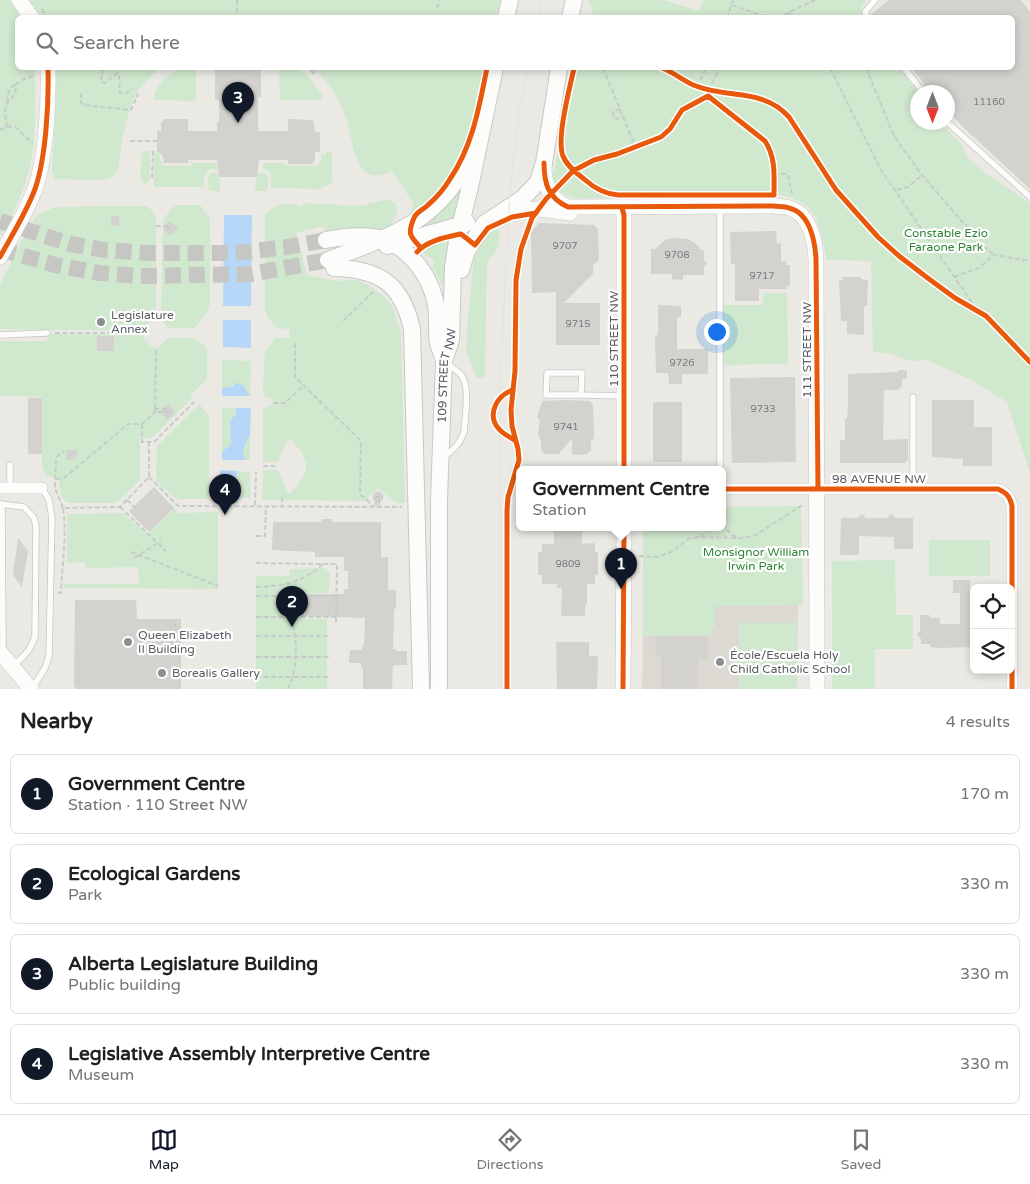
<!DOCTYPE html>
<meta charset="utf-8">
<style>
body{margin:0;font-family:"Varela Round",sans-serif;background:#f2f2f2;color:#202124}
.controls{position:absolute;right:15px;bottom:15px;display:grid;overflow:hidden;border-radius:8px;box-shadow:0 2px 8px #0003}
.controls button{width:45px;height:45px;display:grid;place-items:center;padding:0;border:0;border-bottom:1px solid #e0e0e0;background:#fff;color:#202124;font:25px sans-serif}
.compass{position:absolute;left:910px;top:85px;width:45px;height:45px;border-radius:50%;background:#fff;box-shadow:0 2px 8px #0003;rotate:180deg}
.you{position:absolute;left:716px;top:331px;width:18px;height:18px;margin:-12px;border:4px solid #fff;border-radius:50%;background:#1a73e8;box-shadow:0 0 0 8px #1a73e833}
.badge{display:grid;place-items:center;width:32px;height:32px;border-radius:50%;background:#111827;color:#fff;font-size:16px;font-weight:700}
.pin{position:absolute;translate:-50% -41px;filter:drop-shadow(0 1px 2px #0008)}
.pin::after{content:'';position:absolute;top:26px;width:18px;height:15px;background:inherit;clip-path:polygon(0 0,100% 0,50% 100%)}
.popup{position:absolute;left:516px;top:466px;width:210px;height:65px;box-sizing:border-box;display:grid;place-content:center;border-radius:8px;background:#fff;filter:drop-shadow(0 1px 4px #0005);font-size:16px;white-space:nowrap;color:#757577}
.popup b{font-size:19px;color:#202124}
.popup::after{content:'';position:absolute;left:50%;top:100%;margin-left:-10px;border:10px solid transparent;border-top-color:#fff}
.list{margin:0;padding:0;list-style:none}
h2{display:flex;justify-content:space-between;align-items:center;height:65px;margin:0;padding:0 20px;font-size:21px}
h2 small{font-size:16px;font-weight:400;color:#757577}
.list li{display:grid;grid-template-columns:32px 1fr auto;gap:15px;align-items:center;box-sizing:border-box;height:80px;margin:0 10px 10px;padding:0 10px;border:1px solid #e0e0e0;border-radius:8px}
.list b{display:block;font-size:19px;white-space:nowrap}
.list p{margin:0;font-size:16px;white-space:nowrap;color:#757577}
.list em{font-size:16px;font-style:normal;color:#757577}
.icon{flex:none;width:28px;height:28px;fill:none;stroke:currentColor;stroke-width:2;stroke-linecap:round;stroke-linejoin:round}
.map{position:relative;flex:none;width:1030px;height:689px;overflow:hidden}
.search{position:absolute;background:#fff;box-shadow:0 2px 8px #0003;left:15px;right:15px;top:15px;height:55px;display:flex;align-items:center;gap:12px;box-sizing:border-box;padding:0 18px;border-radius:8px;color:#757577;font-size:19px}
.sheet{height:425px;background:#fff}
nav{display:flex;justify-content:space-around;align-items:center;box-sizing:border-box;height:70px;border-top:1px solid #e0e0e0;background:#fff;font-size:14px;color:#757577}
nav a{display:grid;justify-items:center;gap:2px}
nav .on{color:#111827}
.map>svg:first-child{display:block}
.education{fill:#dbd9d1}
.green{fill:#d0e8ce}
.water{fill:#b6d7f7}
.building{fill:#d3d2ce}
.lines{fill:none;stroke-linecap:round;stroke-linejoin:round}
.secondary-tunnel{stroke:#c6c6c3;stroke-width:16;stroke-dasharray:16 8;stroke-linecap:butt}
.service-casing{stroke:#c6c7c6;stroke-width:7}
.minor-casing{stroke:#c6c7c6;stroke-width:12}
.tertiary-casing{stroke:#c6c7c6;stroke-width:16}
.secondary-casing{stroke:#c7c8c7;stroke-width:18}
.path{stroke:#c6ccc9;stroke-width:2;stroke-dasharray:5 2.5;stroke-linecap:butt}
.service{stroke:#fcfcfb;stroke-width:5.5}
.minor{stroke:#fcfcfb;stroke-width:11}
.tertiary{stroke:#fcfcfb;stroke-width:15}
.secondary{stroke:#fcfcfb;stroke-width:16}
.tram{stroke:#e2e2e2;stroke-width:1}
.cycleway-casing{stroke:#fff;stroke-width:8}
.cycleway{stroke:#e8590c;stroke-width:5}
.poi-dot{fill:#8c8e90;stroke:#fff;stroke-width:2}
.labels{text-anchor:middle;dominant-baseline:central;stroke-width:4.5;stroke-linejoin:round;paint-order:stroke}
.number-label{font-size:10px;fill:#787b7e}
.park-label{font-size:12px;fill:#2e8538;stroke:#fff}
.poi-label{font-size:12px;fill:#595d63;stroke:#fff;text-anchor:start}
.street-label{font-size:12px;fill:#595d63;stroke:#fff}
</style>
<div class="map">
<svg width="1030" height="689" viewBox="0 0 1030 689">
<rect width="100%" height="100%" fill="#eae9e3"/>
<path class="education" d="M798,605L797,689H642L643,636L711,635V629L715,628V606Z"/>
<path class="green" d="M0,0H10L23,17L18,18V68H35C35,104 38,144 26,180C20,200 11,218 0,236Z
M26,0H500L496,18H39Z
M589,0H663L699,11L703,0H866L861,9L862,17L594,18Z
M55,68H159L139,89L131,105L123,134L118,169L111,178L102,180L55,179L52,171L56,104Z
M179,68H196V99L193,101L155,100C152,86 169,75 179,68Z
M279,68C284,67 291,66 296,68C307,72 316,87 323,96L321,100H280Z
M314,68H485C477,108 471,151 445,184C434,197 421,208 408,218L414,204L392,171C352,192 354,136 344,112C337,95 327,81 314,68Z
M571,68H900L917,93L918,122L940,123L960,142L967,157L985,173L1030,203V473L1007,402L970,379L926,360L910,361L892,354L873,351L871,261L827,260C818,217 818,200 770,193H619L607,191V198C585,197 561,204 553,179Z
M145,151H150V178L145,185L140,178L142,154Z
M326,151H330L332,154V180L330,184L320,189L271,188V175L266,169H263V163H285V165H291V166H319V163H321V155L326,154Z
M154,153L160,154V160L164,166H192V163H217V170L210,169L204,175V187H154Z
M211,173H219L220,191H211L208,188V176Z
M257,173H264L268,176V188L264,191H255Z
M464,177L456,218L442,228L414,229Z
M388,199L396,204L397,212L391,225L385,230L348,228L326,231L323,226L296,233L307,275L336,281L358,280L370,286L386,298L393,308L401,333L405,503H396L378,488L369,496L368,501L262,500L263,470H278L286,490L290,494C311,472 312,460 290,439L286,443L278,462H263V410L273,403V399L265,397L263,393L265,351L276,338H289L290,329L277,328L268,318L265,310V216C272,204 289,201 302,207L303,203L360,206Z
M175,205H200L209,217L210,221V302L207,313L194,328H168L161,320L163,222L164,218Z
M120,206H148L156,216V310L152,312L151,320L145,327L144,331L0,329V285L19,246L36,216L55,207Z
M500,229L498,248L487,262L485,377L477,378L466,350L468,318L474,259L491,230Z
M450,239L444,284L442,285L432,266L435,263L430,257H428L421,250L428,246Z
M763,293H787L788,364L723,365V305H763Z
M48,334L144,335V339L153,348H158L168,338H195L207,348V379L190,396L192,398L152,438H140V480L116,503H67C59,496 59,487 59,478L46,476L42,466L41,397L0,396V341H47Z
M222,360L251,361L250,396L241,384L222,388Z
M199,404L209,416V499H176L156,481L157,446Z
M222,408H236V412L230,421L231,443L229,446L222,452Z
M250,435V460H245L243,449Z
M239,472H250V498H221V485L234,483Z
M801,506L803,605L715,606V629H711V635L643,636V528H722V507Z
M174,508L179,513L218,512V589L65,588L64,584H139L138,567L86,568L85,562L67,563V514L123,513L147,535Z
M929,540H990V576H929Z
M895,560L896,615H913V649H875V689H832V561Z
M325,568L330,573L329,593H302V619H327V689H256V576H289L290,569Z
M739,623H797V689H739Z"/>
<path class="water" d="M224,215H252L251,306H223Z
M223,320H251V348L223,347Z
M238,383L243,385L250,396H222V388L234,386V384Z
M236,408H251L250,435L243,449L245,460H222V452L229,446L231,443L230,421L236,413Z
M220,470L238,471L235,481L220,480Z"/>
<path class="building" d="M889,0H1021L1030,12V189L964,128L948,111V92H930L912,68H1012V18H872L871,14Z
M215,68L261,69V97H258V131H288V119L313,120L315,132H320V152H315V161H313V164H288V160H259L257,177H219L217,160H188V163H164L162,154L157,152V131H161V122H163V119H188V131H217V122H219V100H215Z
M111,216H119V226H111Z
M168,222H172L178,228L170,236L164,231V226Z
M539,223L594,225L598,229L599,260L593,265V274L564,303H600V345H556V292L532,293L531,232Z
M776,231L777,244L781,243V261H786V265H790V286H787V289H759V301H735V264H731L730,232Z
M674,238L687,239L695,243L701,250H704V260L707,264L704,267V275H683V280L672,279V274H651V249H655L665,240Z
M842,277H861V279L868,280L867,306H864V335L847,334V321H841L839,280H842Z
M658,305L681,306V317H678L677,321V349H708V374H682V384H669L668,373H656L655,336H657L658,331Z
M97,336H114V351H97Z
M898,370H907V379H902V386L898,390H884L883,440L908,439V459L905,463H840V440H845V419H847L848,408V374L898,372Z
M795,377L796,462L732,463L730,378Z
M28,398H42V454H28Z
M566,400L590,401L593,406L594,435L593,440H591V450L587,454L577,455L572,454V438L559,454H545L541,450V440H540L538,433L540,420L537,417L542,401Z
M932,400H974V427H992V466H963V459L932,457Z
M653,402H682V462H653Z
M168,404L175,412L167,420L162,414V409Z
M66,450H77V456L73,460H66Z
M154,487L174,508L149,532L129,511Z
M372.5 497a5.5 5.5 0 1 1 11 0a5.5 5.5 0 1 1-11 0Z
M862,514L866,518H887L892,514L895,518H913V549H894V537L859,536V555H840L841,518H858Z
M322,519H332V522H381V557H388V590H396V609H394L393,649H396V651H407V665H395V666H393L392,689H363V668H361V663H349L350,650H362V645H364L365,618L302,616L303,594H344V589H348V571H344V557H315V552L272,550L273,522H321Z
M554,528H582V544L595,543V552H598V575H595V584H587V605H585V616H561L562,588H557V584H542V575H538V552H542V544H554Z
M18,538L28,551L22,587L13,575Z
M953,580H970V588H974V647L939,648L930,647V644H921V639L917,634L920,631V615H929L931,618H940V624H960V593H953Z
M75,600H136L137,619H181V689H76L74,685Z
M655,636H708V660H698V689H661V657H656Z
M556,642H589V656H598L597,689H557Z"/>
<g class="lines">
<path class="secondary-tunnel" d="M0,221L70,244L104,250L149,253H235L288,247L326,240
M0,249L55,265L100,273L140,276L251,274L328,260"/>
<g class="service-casing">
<path id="service" d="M867,18L865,12L875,0
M904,68L923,92
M947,122L1030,197
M720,207V470
M0,335L47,333
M581,395H546L547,373H582L581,395L624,396
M444,457C454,449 460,444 464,432C465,418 470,387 462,376C458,371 451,367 446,363
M10,465V488
M913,489V397
M0,504L24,507L34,518L36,526L35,637L29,650L14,666
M2,504L3,652
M33,687L45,668L49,656L52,518L49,500L42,488"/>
</g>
<g class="minor-casing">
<path id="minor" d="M0,488H42
M722,489H998C1007,493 1010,497 1012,506V689"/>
</g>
<g class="tertiary-casing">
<path id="tertiary" d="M19,0L32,18
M544,165C544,184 549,199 568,207L773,206C778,207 784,206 789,208C810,213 815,241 816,259L817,689
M622,208L624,215V470
M505,211L539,209L570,213
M0,257C12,235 26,213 35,189C46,158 49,101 48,68
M0,652L31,689
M623,689L624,528"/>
</g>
<g class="secondary-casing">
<g id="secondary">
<path d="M506,18L510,0"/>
<path d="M570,18L574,0"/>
<path d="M326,240C341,237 356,235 372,237C405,241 430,273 436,305C438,317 436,331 438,343C440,349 442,355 444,361"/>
<path d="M387,246L467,223"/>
<path d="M328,260C392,236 443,220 471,153"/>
<path d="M334,268C380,269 402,284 412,329L421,689"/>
<path d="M461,270L467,251L484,224L523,198L538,182L544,163L559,68"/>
<path id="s1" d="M439,689V499L444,361L451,340L453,267L458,235L470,187L495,68"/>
</g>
</g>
<path class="path" d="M237,0V18
M732,5L769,18
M437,8L440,0
M42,9L48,18
M789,12L792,18
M727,18L733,0
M777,18L815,0
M103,68L101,82L105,83L117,73L119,74L120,93H126L132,89
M603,68L635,146
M830,68L881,170L977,310
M866,68L894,136L922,175L965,225L976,231L979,242L994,255
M310,72L315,68
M312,74L319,68
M695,86L701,79L706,68
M708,90L720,68
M81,93V102L83,105L131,110L138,94
M8,102C6,95 9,88 16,84
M620,109L613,112V117L617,119L624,116
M7,127C6,120 3,109 8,102C14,95 16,94 16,84L24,79L35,75
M0,130C21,119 19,138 33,141
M130,141H157
M774,174H788L792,195
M152,178L153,151
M897,190L908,187L922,175
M156,226H170V228L164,229
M954,277L979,268L994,255L1030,261
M343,321L374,291
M55,333H144
M295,343V377L361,441L360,494L374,507
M273,403H285L304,385
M154,409H168V412H155
M142,424V442H154L195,401
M263,466H278
M149,477L178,506L402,507
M56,479L64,478L128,424H142L155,412L156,348
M282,497V506
M127,500L137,509
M215,500L216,485
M255,505L256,472
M376,506V497H379V507
M120,507L166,551
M63,508L55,488L56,458L62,452H64
M722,524L732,535L738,537
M256,536H265L266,506
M700,537L711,528
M131,552L218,586
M639,556L658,557L671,552L688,539L700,537L740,538L754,536L801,506L803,503
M134,558L161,541
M323,564H337L336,623
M256,587C284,586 302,583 323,564L256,563
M58,593H61C62,565 67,537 63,508L120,507L149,477V442
M256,596H336
M286,596C295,626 302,660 288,689
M256,617H336
M175,624L176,629H181
M256,636H329
M256,657H329
M256,677H329"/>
<use href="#service" class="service"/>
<use href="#minor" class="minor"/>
<use href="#tertiary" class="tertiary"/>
<use href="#secondary" class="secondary"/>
<path class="tram" d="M538,18L542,0
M500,689V380L510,190L519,112L528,68"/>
<g class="cycleway-casing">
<path id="cycleway" d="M662,68C674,72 684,82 696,86C729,99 763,88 789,117L836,190L878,237L899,256L929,279L955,298L986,316L1030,362
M544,163C544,183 548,198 568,207L773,206C778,207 784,206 789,208C810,213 815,241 816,259L818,489
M622,208L624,215V470
M421,248C410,236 407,234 414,218C416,212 423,210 428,205C436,198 444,189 450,179C473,145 479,107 487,68
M417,252C428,240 447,237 461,234L475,245L488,228L512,217L536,213
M0,257C12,235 26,213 35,189C46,158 49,101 48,68
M513,390C497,395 486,415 499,429C503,434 510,437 516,441
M722,489H998C1007,493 1010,497 1012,506V689
M507,689V510L508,497L519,460L518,449L512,426L511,410L515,371L516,280L521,249L532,218L546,199L573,171L594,160L617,154L661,137L670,129L682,110L708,96L765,141C776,158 774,175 774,195H618C604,194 594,188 584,179C576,173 567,166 563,156C556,139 570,87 574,68
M623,689L624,528"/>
</g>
<use href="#cycleway" class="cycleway"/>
</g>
<g class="poi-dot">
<circle cx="101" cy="322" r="5"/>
<circle cx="128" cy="642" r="5"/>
<circle cx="720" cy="662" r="5"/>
<circle cx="162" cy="673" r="5"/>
</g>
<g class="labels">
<g class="number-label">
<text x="989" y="102">11160</text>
<text x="565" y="246">9707</text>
<text x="677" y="255">9708</text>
<text x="762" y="276">9717</text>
<text x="578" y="324">9715</text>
<text x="682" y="363">9726</text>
<text x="763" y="409">9733</text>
<text x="566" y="427">9741</text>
<text x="568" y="564">9809</text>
</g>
<g class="park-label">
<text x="946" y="233">Constable Ezio<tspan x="946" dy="14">Faraone Park</tspan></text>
<text x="756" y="552">Monsignor William<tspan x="756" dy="14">Irwin Park</tspan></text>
</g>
<g class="poi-label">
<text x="111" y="315">Legislature<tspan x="111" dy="14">Annex</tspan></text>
<text x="138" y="635">Queen Elizabeth<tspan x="138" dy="14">II Building</tspan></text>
<text x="730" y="655">École/Escuela Holy<tspan x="730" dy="14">Child Catholic School</tspan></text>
<text x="172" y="673">Borealis Gallery</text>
</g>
<g class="street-label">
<text transform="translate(614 339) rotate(-90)">110 STREET NW</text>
<text transform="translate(807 350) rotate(-90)">111 STREET NW</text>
<text stroke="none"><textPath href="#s1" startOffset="314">109 STREET NW</textPath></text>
<text x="879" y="479">98 AVENUE NW</text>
</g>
</g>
</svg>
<div class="controls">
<button><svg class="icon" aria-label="locate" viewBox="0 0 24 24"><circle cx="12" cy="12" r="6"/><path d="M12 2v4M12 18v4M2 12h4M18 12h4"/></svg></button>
<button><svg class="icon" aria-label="layers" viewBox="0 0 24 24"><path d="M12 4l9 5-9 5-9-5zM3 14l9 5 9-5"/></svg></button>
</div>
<svg class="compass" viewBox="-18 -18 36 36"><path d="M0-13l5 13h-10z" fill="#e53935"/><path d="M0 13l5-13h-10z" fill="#757577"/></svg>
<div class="you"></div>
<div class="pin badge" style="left:621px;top:589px">1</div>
<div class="popup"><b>Government Centre</b>Station</div>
<div class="pin badge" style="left:292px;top:627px">2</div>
<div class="pin badge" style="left:238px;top:123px">3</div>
<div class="pin badge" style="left:225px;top:515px">4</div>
<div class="search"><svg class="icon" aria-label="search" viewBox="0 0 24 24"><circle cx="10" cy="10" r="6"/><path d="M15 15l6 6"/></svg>Search here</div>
</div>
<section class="sheet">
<h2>Nearby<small>4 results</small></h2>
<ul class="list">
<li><span class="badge">1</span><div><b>Government Centre</b><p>Station · 110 Street NW</p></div><em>170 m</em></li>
<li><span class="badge">2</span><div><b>Ecological Gardens</b><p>Park</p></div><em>330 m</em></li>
<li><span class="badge">3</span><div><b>Alberta Legislature Building</b><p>Public building</p></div><em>330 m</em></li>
<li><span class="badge">4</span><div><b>Legislative Assembly Interpretive Centre</b><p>Museum</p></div><em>330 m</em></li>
</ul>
</section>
<nav>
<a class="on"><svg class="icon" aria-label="map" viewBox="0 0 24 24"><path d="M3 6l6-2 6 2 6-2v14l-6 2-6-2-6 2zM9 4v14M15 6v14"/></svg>Map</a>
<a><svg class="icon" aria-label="directions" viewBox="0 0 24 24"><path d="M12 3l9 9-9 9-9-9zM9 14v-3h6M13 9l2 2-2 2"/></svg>Directions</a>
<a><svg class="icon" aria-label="saved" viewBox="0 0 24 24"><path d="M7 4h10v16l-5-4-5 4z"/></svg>Saved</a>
</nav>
